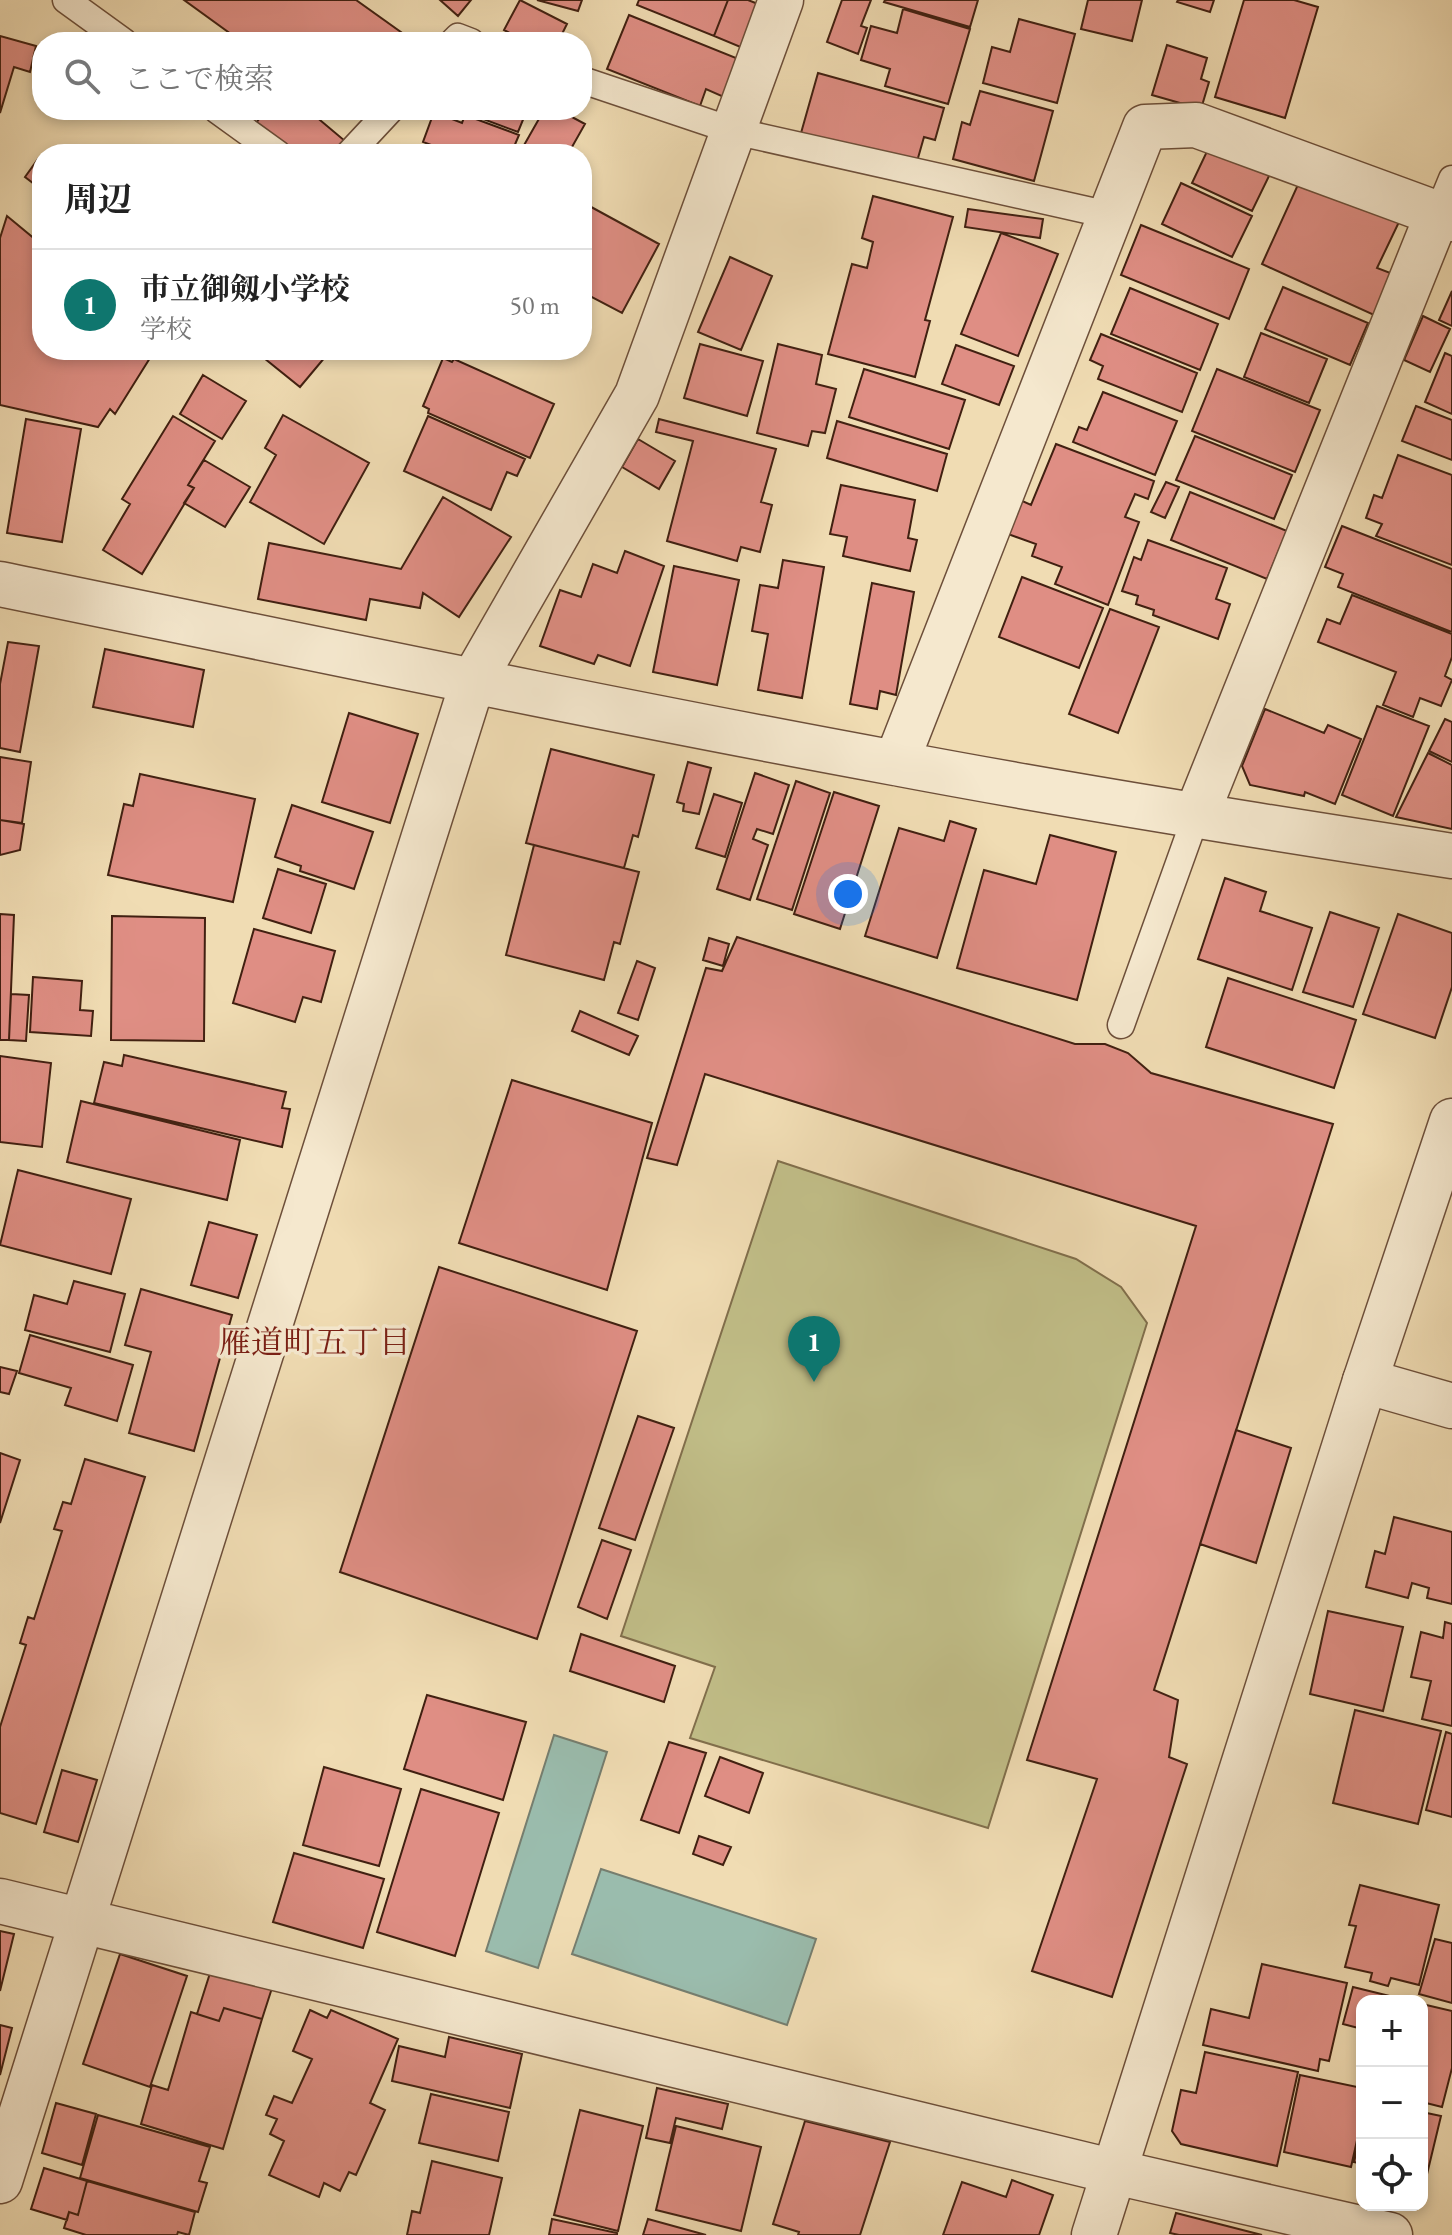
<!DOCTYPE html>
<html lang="ja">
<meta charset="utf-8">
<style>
body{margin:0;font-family:"EB Garamond","Noto Serif JP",serif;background:#f6f6f6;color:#222}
.controls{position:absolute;right:24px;bottom:24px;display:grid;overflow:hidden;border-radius:16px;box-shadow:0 4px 12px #0003}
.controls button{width:72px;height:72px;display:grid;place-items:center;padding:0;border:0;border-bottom:2px solid #e0e0e0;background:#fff;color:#222;font:40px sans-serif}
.you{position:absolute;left:848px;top:894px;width:28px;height:28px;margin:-20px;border:6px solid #fff;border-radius:50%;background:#1a73e8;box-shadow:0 0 0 12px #1a73e833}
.badge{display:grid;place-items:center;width:52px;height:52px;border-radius:50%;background:#0f766e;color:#fff;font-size:26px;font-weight:700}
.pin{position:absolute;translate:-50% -66px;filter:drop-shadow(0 2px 4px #0008)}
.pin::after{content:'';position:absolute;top:42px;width:28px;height:24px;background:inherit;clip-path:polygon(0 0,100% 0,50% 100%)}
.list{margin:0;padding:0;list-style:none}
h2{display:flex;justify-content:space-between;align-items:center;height:104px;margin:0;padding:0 32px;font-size:34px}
h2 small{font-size:26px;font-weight:400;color:#767676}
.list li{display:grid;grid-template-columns:52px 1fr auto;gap:24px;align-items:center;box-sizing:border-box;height:112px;padding:0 32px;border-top:2px solid #e0e0e0}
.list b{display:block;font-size:30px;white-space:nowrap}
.list p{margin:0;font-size:26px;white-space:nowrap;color:#767676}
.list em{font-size:26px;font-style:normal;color:#767676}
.icon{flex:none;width:44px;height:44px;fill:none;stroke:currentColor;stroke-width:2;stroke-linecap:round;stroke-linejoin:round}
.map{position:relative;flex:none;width:1452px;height:2235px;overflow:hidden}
.search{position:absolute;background:#fff;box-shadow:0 4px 12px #0003;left:32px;top:32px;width:560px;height:88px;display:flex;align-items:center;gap:20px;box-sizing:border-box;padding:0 28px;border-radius:32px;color:#767676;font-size:30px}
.panel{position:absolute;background:#fff;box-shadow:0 4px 12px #0003;left:32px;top:144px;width:560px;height:216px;border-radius:32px}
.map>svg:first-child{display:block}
.green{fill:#c1be88;stroke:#816f4c;stroke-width:2}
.water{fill:#9abcad;stroke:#767e6f;stroke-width:2}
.building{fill:#df8e84;stroke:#412011;stroke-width:2}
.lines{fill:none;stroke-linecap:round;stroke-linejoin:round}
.service-casing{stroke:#6d4f3a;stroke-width:29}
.minor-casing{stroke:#6d4f3a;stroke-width:47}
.tertiary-casing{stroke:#6d4f3a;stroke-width:47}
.service{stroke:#f5e8ce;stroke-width:26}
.minor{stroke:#f5e8ce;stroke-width:44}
.tertiary{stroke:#f5e8ce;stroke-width:44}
.labels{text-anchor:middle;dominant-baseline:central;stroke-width:7;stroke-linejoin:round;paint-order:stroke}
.neighbourhood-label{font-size:32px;fill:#7a1f14;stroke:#f5e8ce}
</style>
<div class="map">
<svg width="1452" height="2235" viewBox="0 0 1452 2235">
<rect width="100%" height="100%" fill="#f0dcb3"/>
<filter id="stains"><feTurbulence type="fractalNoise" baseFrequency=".0025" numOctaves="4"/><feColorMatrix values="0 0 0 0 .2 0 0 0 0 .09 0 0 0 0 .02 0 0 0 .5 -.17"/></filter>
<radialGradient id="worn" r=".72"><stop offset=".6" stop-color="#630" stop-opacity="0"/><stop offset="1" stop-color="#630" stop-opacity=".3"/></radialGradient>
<path class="green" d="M778,1161L1076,1259L1121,1287L1147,1323L988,1828L690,1738L715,1667L621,1636Z"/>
<path class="water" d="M554,1735L607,1752L538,1968L486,1951Z
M601,1869L816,1939L787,2025L572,1954Z"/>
<path class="building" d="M184,0H356L405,35L400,42H242Z
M440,0H471L458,16Z
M520,0L567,24L558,42H527L504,30Z
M537,0H582L578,11Z
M639,0H728L714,36L637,5Z
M728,0H748L768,8L750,51L714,36Z
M842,0H871L861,26L867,28L858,54L827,42Z
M885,0H978L970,27L884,2Z
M1088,0H1142L1132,41L1081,29Z
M1178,0H1214L1210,12L1177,2Z
M1244,0H1294L1318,7L1285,118L1215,97Z
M903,9L970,29L948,104L885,86L890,69L861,60L871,26L897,33Z
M629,15L741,60L726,98L706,89L700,106L607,69Z
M1019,19L1075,34L1057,103L983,83L992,47L1010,52Z
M0,36L36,46L30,72L14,67L0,113Z
M1167,45L1207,58L1201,79L1209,82L1201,109L1152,95Z
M818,73L944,108L935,140L924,137L916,165L801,133Z
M980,91L1053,111L1034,181L953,159L962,122L970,125Z
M266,110H308L345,141L334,154H286L253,127Z
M459,110H527L518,132Z
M544,110H559L585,124L568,154H519Z
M434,112L462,123L465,115L519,135L511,154H455L423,142Z
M1210,145L1270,174L1252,211L1192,183Z
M38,159L42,162V190L25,177Z
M1301,178L1399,222L1377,268L1393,274L1374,315L1262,264Z
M1181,183L1252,216L1232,257L1162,224Z
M873,196L953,217L925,320L930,321L915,377L828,354L852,264L867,268L873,242L862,238Z
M582,202L659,244L622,313L582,292Z
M968,209L1043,219L1040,238L965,227Z
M7,216L42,245V350H155L115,414L110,409L98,427L0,405V238Z
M1141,225L1249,269L1229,319L1121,275Z
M1001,233L1058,254L1018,356L961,334Z
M730,257L772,276L741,350L698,332Z
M1283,287L1368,323L1350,365L1265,329Z
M1130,288L1218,324L1200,370L1111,334Z
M1452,291V326L1439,320Z
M1423,316L1450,329L1430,372L1404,360Z
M1261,333L1327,359L1309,403L1244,377Z
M1101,334L1197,373L1182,412L1098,379L1103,366L1090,360Z
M700,344L763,361L747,416L684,398Z
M778,344L822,355L816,384L836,389L825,433L812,431L808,446L757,433Z
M956,345L1014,366L999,405L942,384Z
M254,350H331L300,387Z
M1445,353L1452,356V414L1425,402Z
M443,358L452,362L454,359L554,404L530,458L428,413L429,409L423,406Z
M864,369L965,400L949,449L849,417Z
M1217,369L1320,410L1295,472L1192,431Z
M203,375L246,401L222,439L180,414Z
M1103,392L1177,421L1155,475L1073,442L1079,427L1087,430Z
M1416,406L1452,420V460L1402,441Z
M283,415L369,463L324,544L250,502L276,455L265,448Z
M173,416L215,441L188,485L194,488L142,574L103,550L130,504L122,499Z
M428,416L525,459L517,476L507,472L491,510L404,471Z
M26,419L81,429L62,542L7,533Z
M659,419L776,449L761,502L772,505L760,552L741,547L737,561L667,541L693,441L656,432Z
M837,421L947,454L937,491L827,458Z
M1195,436L1292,475L1274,519L1176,480Z
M638,439L675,461L659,489L622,467Z
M1056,444L1154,481L1148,499L1135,494L1125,517L1139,522L1108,605L1055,584L1062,567L1032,556L1036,544L1005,533L1018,499L1031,505Z
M1398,455L1452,475V565L1376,536L1382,524L1366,518L1374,495L1382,498Z
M204,460L250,487L225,527L184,503L194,488L188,485Z
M1166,482L1179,487L1165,518L1151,512Z
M841,485L915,500L908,538L917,540L910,571L843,556L847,537L830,534Z
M1190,492L1287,531L1267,579L1171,540Z
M443,497L511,537L459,617L423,593L420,608L370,599L366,620L258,599L269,543L401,569Z
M1342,526L1452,569V632L1338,587L1343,574L1325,567Z
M1148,540L1227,568L1216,599L1230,604L1218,639L1153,615L1154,610L1136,604L1138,596L1122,591L1134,557L1141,560Z
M625,551L664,566L630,666L598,655L594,664L540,646L560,590L581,597L593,564L617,573Z
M783,560L824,567L802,698L758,690L768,634L752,631L760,585L778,588Z
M674,566L739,580L717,685L653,672Z
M1022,577L1103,608L1079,668L999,637Z
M872,583L914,592L896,695L880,691L877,709L850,704Z
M1352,595L1452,634V657L1445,676L1452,680L1441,706L1420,698L1413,717L1383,705L1396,672L1318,642L1327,619L1340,624Z
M1110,609L1159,627L1118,733L1069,714Z
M8,642L39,646L20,752L0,748V684Z
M105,649L204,670L193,727L93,707Z
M1377,706L1429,726L1393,816L1342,795Z
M1265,709L1324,733L1328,725L1361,739L1335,804L1305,792L1304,796L1250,785L1242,766Z
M349,713L418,734L390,823L322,802Z
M1445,719L1452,722V762L1429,751Z
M551,749L654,775L638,837L633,835L624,868L526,843Z
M1428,753L1452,765V829L1396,817Z
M0,757L31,762L22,823L0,820Z
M688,762L711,768L699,814L683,811L684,804L677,802Z
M755,773L789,785L773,834L757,829L753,839L768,845L750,900L717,889Z
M140,774L255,799L233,902L108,875L124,804L133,806Z
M796,781L830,793L792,910L757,899Z
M834,792L879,806L840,929L794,914Z
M714,794L742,803L725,857L696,848Z
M292,805L373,832L354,889L300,871L301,866L275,857Z
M0,820L24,824L20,850L0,855Z
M950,821L976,829L937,958L865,936L899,828L944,841Z
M1050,835L1116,852L1077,1000L957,968L984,870L1036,884Z
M534,845L639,872L620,944L614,942L604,980L506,955Z
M278,869L326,884L311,933L263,918Z
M1225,878L1266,892L1260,911L1312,928L1292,990L1198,959Z
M1330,912L1379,928L1353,1007L1303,992Z
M0,914L14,915L9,1040H0Z
M1398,914L1452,933V987L1435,1038L1363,1014Z
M112,916L205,918L204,1041L111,1040Z
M254,929L335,951L321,1002L303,997L295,1022L233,1003Z
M737,937L1075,1044H1105L1128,1053L1151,1073L1333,1124L1154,1690L1178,1700L1169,1757L1187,1764L1112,1997L1032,1971L1097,1779L1027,1760L1196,1226L705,1074L677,1165L647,1158L706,968L722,971Z
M709,938L729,944L723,966L703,960Z
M637,961L655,968L638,1020L618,1013Z
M33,977L82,981L80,1010L93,1011L91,1036L30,1032Z
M1228,978L1356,1020L1334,1088L1206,1047Z
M11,994L29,995L26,1041L9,1040Z
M580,1011L638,1036L629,1055L572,1031Z
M124,1055L286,1092L282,1108L290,1109L282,1147L94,1103L104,1062L122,1066Z
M0,1056L51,1063L42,1147L0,1142Z
M512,1080L652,1123L607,1290L459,1243Z
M81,1101L240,1140L227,1200L67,1162Z
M18,1170L131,1199L111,1274L0,1245Z
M209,1222L257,1235L238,1298L191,1285Z
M439,1267L637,1331L537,1639L340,1572Z
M74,1281L125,1294L110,1352L25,1330L34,1295L67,1304Z
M141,1289L232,1315L194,1451L129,1433L151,1352L125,1345Z
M30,1335L133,1365L117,1421L65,1405L71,1388L19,1373Z
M0,1367L17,1371L9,1394L0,1392Z
M638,1416L674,1428L635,1540L599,1528Z
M1236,1430L1291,1448L1256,1563L1200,1544Z
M0,1453L20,1460L0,1523Z
M85,1459L145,1477L36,1824L0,1813V1727L26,1645L20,1643L28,1617L34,1619L62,1531L54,1529L63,1502L71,1504Z
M1394,1517L1452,1532V1604L1427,1598L1429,1588L1412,1583L1408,1598L1366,1587L1375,1551L1385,1554Z
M602,1540L631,1550L607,1619L578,1607Z
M1328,1611L1403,1627L1383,1711L1310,1694Z
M1445,1622L1452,1624V1726L1422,1719L1431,1681L1411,1677L1421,1632L1443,1638Z
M581,1634L675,1666L664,1702L570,1671Z
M427,1695L526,1722L503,1800L404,1769Z
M1355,1710L1441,1731L1418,1824L1333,1803Z
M1446,1732L1452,1734V1817L1426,1810Z
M669,1742L706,1753L679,1833L641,1820Z
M720,1757L763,1773L749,1813L705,1796Z
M324,1767L401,1789L379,1866L303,1845Z
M62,1770L97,1780L78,1842L44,1832Z
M421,1789L499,1813L455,1956L377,1932Z
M699,1836L731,1847L723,1865L693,1854Z
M294,1853L384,1879L363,1948L273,1922Z
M1360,1885L1439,1905L1419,1985L1391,1978L1388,1986L1370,1981L1372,1973L1345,1967L1356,1926L1349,1925Z
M0,1931L14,1934L0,1991Z
M1435,1939L1452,1943V2003L1419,1994Z
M120,1954L187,1976L150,2087L83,2064Z
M1262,1964L1347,1983L1329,2061L1320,2059L1318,2071L1203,2045L1211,2009L1249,2018Z
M211,1970L272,1988L262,2019L224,2008L219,2021L197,2014Z
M1353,1987L1410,2001H1362V2029L1343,2024Z
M1422,2004L1452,2011V2068L1442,2107L1422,2102Z
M224,2008L262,2019L223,2149L141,2124L152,2085L168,2090L191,2012L219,2021Z
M310,2010L327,2018L331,2010L398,2039L370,2103L385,2110L356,2175L349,2172L340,2191L324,2183L319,2197L269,2175L284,2141L270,2134L277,2119L266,2115L274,2096L292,2103L312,2059L293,2051Z
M0,2025L12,2028L0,2075Z
M449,2037L522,2054L510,2108L392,2081L399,2046L445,2057Z
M1205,2052L1298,2072L1277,2166L1181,2144L1172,2131L1181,2090L1196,2093Z
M1300,2075L1362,2088V2118L1351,2167L1284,2152Z
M657,2088L728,2104L722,2129L676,2118L670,2143L646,2138Z
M431,2094L509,2112L498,2161L419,2143Z
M56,2103L96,2114L82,2165L42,2153Z
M580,2110L643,2126L618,2231L554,2215Z
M1422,2112L1441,2116L1422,2195Z
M98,2115L210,2147L199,2181L207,2183L198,2212L80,2178Z
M805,2121L890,2142L860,2235H798L799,2232L773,2224Z
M676,2126L761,2147L741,2231L656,2210Z
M1362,2129V2164L1354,2162Z
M432,2161L502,2178L489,2235H407L412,2211L420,2213Z
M44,2168L87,2181L78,2215L69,2212L67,2220L31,2209Z
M1012,2180L1053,2195L1039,2235H943L962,2182L1006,2197Z
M87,2181L195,2212L189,2235L178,2232L177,2235H86L64,2228L69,2212L78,2215Z
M1176,2213L1262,2235H1179L1170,2233Z
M552,2219L617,2233V2235H549Z
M648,2219L706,2235H643Z"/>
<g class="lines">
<g class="service-casing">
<path id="service" d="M66,0L124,42
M453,42L458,37L471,42
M582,80L734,131L1109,215
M217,110L278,154
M349,154L390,110
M1438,213L1452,179
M1121,1025L1196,816"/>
</g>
<g class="minor-casing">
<path id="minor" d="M0,584C298,645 596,708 895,763C1080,798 1266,827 1452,856
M896,763L1145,127L1196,125L1452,219
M1196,816L1438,213
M1365,1381L1452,1406
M0,1901L1115,2172L1390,2235
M0,2181L473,681L637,395L781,0"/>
</g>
<g class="tertiary-casing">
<path id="tertiary" d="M1094,2235L1365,1381L1452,1121"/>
</g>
<use href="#service" class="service"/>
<use href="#minor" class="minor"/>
<use href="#tertiary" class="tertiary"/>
</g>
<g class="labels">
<g class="neighbourhood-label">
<text x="315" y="1342">雁道町五丁目</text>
</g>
</g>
<rect width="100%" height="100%" filter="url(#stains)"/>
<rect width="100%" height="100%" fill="url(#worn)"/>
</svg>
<div class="controls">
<button>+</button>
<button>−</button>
<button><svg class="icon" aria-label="locate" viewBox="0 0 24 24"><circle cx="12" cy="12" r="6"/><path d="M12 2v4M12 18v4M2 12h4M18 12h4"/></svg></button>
</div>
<div class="you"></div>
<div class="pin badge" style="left:814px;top:1382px">1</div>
<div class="search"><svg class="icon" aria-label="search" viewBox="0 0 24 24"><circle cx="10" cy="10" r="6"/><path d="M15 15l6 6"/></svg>ここで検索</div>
<section class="panel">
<h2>周辺<small></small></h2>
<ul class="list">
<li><span class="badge">1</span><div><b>市立御剱小学校</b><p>学校</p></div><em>50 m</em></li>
</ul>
</section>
</div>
